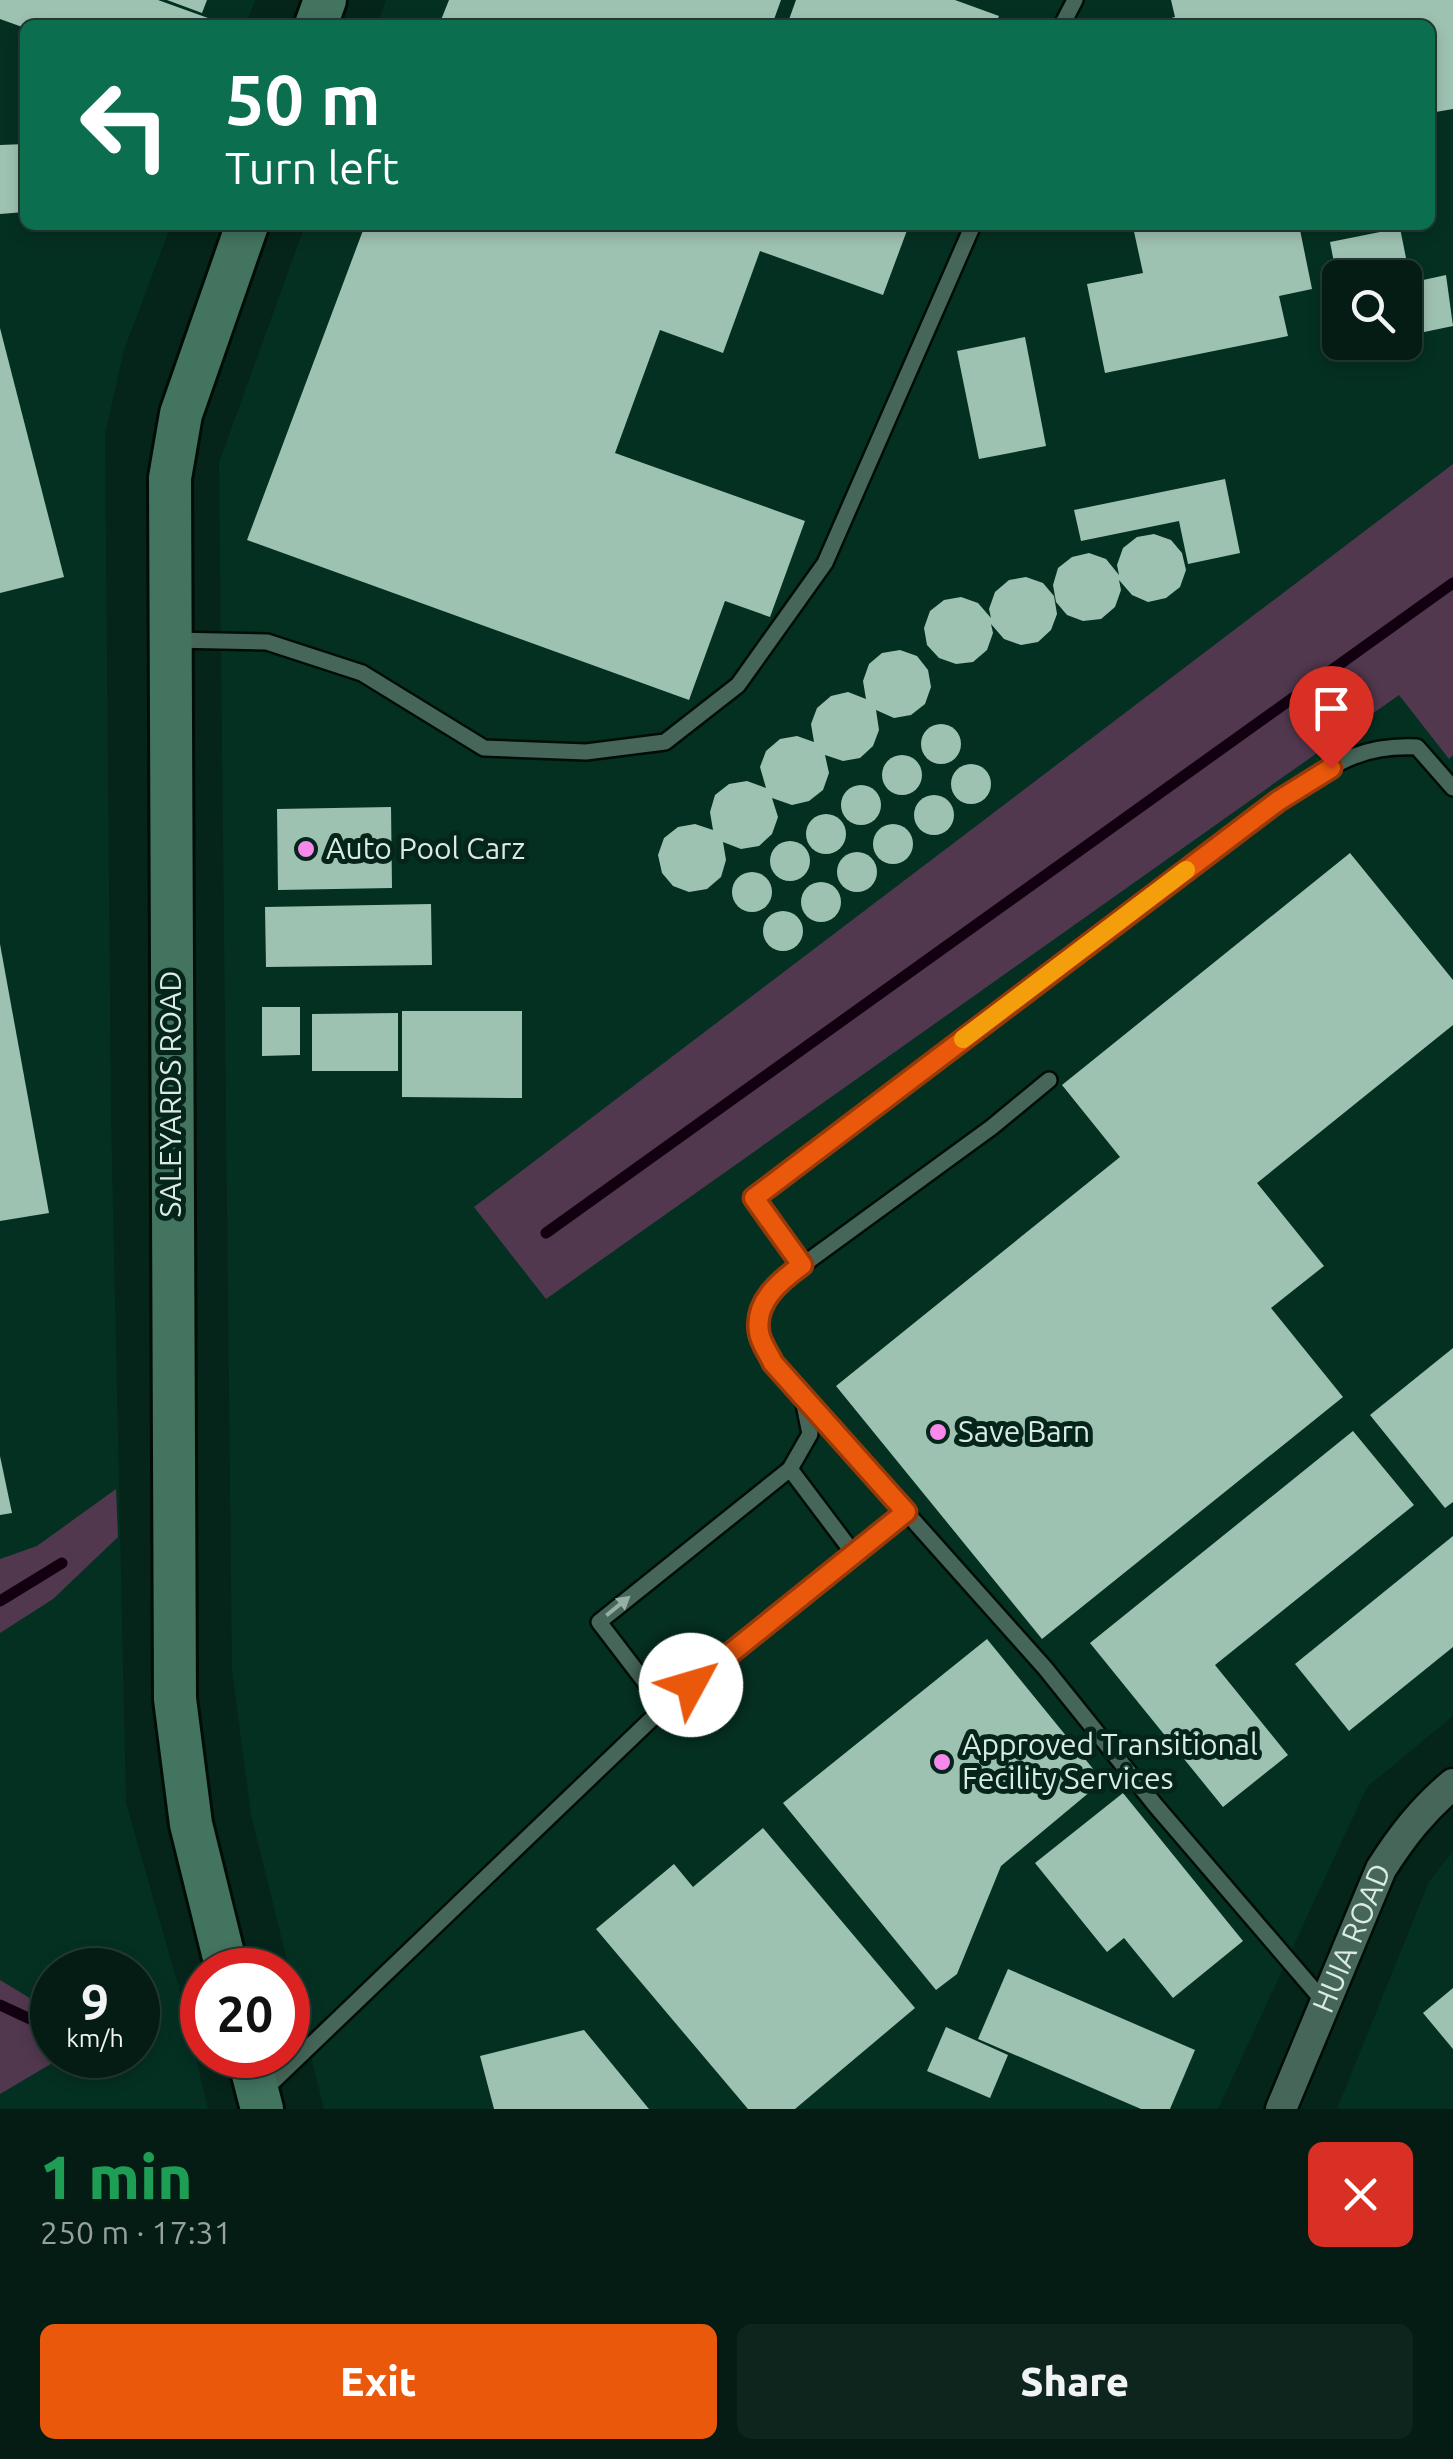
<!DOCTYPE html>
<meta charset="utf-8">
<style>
:root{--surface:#041c14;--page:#0d251d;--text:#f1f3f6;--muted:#97a1a0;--line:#253a34;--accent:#ea580c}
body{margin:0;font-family:Ubuntu,sans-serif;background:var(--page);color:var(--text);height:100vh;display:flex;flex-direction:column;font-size:38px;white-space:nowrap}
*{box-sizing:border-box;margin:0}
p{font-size:32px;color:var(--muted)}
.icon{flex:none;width:55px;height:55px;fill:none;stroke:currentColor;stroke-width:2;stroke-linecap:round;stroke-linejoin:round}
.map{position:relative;height:2109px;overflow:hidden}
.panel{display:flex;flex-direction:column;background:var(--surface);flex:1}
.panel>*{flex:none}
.top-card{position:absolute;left:20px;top:20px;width:1415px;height:210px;border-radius:15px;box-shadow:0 5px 15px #0003,0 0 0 2px var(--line);background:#0b6e4f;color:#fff;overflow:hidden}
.fabs{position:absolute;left:1322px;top:260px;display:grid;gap:20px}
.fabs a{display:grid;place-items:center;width:100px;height:100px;border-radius:15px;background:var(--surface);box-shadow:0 5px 15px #0003,0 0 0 2px var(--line);font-size:50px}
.speed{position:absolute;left:30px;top:1948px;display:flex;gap:20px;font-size:50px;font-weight:700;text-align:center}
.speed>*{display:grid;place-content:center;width:130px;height:130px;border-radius:50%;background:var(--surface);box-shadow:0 5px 15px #0003,0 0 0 2px var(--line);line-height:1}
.speed small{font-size:25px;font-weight:400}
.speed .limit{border:15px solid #d22;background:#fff;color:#111}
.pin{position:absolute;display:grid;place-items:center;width:85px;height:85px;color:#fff;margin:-102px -42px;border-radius:50% 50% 50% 0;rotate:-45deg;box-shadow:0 0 10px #0007}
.pin .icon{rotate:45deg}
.me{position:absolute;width:110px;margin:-55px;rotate:51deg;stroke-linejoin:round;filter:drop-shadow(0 0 8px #0008)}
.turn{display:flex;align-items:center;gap:35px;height:210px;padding:0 40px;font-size:45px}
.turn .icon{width:130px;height:130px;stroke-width:2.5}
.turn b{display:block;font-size:70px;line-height:85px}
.round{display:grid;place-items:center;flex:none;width:105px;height:105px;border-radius:15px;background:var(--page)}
.headline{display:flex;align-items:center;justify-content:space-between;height:170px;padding:0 40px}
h1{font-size:60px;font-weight:800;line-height:75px;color:#1e9e55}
.primary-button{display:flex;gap:20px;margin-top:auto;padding:20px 40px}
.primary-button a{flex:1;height:115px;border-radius:15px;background:var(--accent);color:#fff;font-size:40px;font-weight:800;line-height:115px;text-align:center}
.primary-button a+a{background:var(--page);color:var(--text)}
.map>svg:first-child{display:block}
</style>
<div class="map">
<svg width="1453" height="2109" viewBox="0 0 1453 2109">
<rect width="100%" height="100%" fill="#05251a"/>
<g fill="#043022" fill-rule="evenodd">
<path d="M0,0H255L246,25H25V225H171L124,350L105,434L111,1118L126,1803L180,1992L208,2109H0ZM52,1970H138V2055H52Z"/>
<path d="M386,0H1453V1716L1367,1787L1218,2109H324L251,1815L232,1670L219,463L305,225H1430V25H377ZM1340,278H1405V342H1340Z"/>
<polygon points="1453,1851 1453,2109 1337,2109 1429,1882"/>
</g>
<g fill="#51384e">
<polygon points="1453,464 1453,755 1449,759 1399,695 546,1299 474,1207"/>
<polygon points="116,1489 118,1537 53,1599 0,1633 0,1559 37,1546"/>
<polygon points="0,1980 28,1997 52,2022 52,2055 66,2055 0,2094"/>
</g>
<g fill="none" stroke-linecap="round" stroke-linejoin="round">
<g stroke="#120011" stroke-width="11">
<polyline points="546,1233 1453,583"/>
<polyline points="0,1601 62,1563"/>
<polyline points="0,2005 41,2024 52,2039"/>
</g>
</g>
<g fill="#9ec2b1">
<polygon points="0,0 158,0 208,18 205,25 25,25 25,28 0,19"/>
<polygon points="167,0 207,0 202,13"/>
<polygon points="449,0 781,0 772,25 439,25"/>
<polygon points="796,0 955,0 999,16 995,25 787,25"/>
<polygon points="1171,0 1453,0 1453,109 1430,113 1430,25 1146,25 1175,17"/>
<polygon points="25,144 25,212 0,214 0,145"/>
<polygon points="365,225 909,225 883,295 760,251 723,353 660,330 615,453 805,521 770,617 725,601 689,700 247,540"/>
<polygon points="1144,225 1299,225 1312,289 1279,296 1288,336 1105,373 1087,284 1143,273 1133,227"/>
<polygon points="1400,228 1408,268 1363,278 1337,278 1330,242"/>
<polygon points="1446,275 1453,326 1405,336 1405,284"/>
<polygon points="0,328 64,577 0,593"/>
<polygon points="1025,337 1046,446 979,459 957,351"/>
<polygon points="1225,479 1240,553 1188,564 1179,521 1081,541 1074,510"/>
<polygon points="1154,534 1171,540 1182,553 1186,570 1180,587 1166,598 1148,602 1132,595 1119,580 1121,590 1115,607 1101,619 1083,621 1067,615 1056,602 1053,585 1058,568 1072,557 1089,553 1106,559 1119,575 1117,565 1123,548 1137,537"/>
<polygon points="1026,577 1043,583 1054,596 1057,614 1051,630 1038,642 1021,645 1004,639 991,624 993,633 987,650 973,662 956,664 939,658 927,645 924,628 930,611 944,600 961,597 978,603 991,618 989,609 995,592 1009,580"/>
<polygon points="900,650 917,656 928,670 931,687 925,704 911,715 894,718 876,710 879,730 873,746 860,758 843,761 825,755 829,773 823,790 809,801 792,805 772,798 778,817 772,834 759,846 741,849 723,842 726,860 721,877 707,889 689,892 673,886 662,873 658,855 664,838 678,827 695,824 713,830 710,812 715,795 729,784 747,781 766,788 760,767 766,751 780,739 797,736 814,742 811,724 817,708 831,696 848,692 866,699 863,681 869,664 882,653"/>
<circle cx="941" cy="744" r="20"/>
<circle cx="902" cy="775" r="20"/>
<circle cx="971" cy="784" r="20"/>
<circle cx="861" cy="805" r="20"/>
<circle cx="934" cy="815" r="20"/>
<polygon points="391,807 392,888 278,890 277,809"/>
<circle cx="826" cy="834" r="20"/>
<circle cx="893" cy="844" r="20"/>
<circle cx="790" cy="861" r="20"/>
<circle cx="857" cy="872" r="20"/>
<polygon points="1350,853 1453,980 1453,1025 1257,1183 1324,1266 1271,1308 1343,1397 1042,1639 836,1386 1120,1157 1062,1085"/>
<circle cx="752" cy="892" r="20"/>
<circle cx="821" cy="902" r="20"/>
<polygon points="431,904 432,965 266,967 265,907"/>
<circle cx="783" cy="931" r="20"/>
<polygon points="0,944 49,1213 0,1221"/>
<polygon points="262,1007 300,1007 300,1055 262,1056"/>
<polygon points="402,1011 522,1011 522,1098 402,1097"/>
<polygon points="398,1013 398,1071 312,1071 312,1014"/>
<polygon points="1453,1348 1453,1502 1445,1508 1370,1415"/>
<polygon points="1353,1431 1414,1505 1215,1665 1288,1755 1223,1807 1090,1643"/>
<polygon points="0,1456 12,1513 0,1515"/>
<polygon points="1453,1536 1453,1647 1349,1731 1295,1664"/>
<polygon points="987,1639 1103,1781 1001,1866 957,1974 936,1990 783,1803"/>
<polygon points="1123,1793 1243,1941 1173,1998 1124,1938 1107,1952 1035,1863"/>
<polygon points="763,1828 915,2008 795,2109 748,2109 596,1929 674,1864 693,1887"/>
<polygon points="1008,1969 1195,2050 1170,2109 1141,2109 978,2039"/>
<polygon points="1453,1988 1453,2049 1423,2013"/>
<polygon points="946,2027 1008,2055 990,2098 927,2071"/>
<polygon points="584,2030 649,2109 494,2109 480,2056"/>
</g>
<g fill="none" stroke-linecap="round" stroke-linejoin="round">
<defs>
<g id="service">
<polyline points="1062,25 1075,0"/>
<polyline points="173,640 267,642 362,673 484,748 586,752 665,742 738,685 825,563 973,225"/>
<path d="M1049,1080L992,1127L785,1278C755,1311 754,1323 773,1363L1045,1668L1156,1806L1325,2003"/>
<path d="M802,1265L754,1198L1278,801C1329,769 1354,744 1417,747L1453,788"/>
<polyline points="790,1469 810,1434 803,1399"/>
<polyline points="664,1707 599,1622 790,1469 854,1554"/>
<polyline points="261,2093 664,1707 906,1512"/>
</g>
<g id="minor">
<path id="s1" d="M1281,2109L1381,1869C1402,1836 1423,1809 1453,1784"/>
</g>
<g id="secondary">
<polyline points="316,25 325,0"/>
<polyline points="227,1970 191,1824 175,1699 170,478 181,414 247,225"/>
<polyline points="248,2055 262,2109"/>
</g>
</defs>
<use href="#service" stroke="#000d06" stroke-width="20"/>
<use href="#minor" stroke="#000d06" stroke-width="35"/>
<use href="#secondary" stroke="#000d06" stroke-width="48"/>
<use href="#service" stroke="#456658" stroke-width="15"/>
<use href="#minor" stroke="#456658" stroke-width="30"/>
<use href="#secondary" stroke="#427460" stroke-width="42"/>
</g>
<defs><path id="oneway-solid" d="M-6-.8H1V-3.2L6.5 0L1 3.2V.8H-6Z" transform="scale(2.5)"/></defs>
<use fill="#96afa4" href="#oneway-solid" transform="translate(618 1606) rotate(-39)"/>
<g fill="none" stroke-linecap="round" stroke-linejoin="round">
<defs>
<path id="route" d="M691,1685L906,1512L773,1363C769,1354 760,1342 759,1332C754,1302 780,1281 802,1265L754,1198L1278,801L1331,768"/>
</defs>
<use href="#route" stroke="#983908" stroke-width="25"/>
<use href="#route" stroke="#ea580c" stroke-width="18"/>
<polyline stroke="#f59e0b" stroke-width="18" points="963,1039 1186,870"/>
</g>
<g fill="#f788ec" stroke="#05251a" stroke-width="4">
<circle cx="306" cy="849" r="10"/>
<circle cx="938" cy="1432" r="10"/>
<circle cx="942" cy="1762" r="10"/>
</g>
<g text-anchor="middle" stroke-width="10" stroke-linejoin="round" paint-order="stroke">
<g font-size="30" fill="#d9ebe2" stroke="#05251a" text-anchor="start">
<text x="326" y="859">Auto Pool Carz</text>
<text x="958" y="1442">Save Barn</text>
<text x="962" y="1755">Approved Transitional<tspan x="962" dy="34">Fecility Services</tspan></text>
</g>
<g font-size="30" fill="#d9ebe2" stroke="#05251a">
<text transform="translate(171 1094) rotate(-90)" y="10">SALEYARDS ROAD</text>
<text dy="10" stroke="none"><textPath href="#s1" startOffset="185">HUIA ROAD</textPath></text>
</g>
</g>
</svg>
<div class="fabs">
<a><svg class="icon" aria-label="search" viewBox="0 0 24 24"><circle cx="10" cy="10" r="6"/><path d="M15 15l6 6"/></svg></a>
</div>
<div class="speed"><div>9<small>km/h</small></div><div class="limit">20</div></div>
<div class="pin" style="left:1331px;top:768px;background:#d93025"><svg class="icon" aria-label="arrive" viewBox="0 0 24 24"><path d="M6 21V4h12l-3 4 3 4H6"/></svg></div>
<svg class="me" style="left:691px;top:1685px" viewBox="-20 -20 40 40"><circle r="19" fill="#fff"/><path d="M0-13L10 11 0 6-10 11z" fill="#ea580c"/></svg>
<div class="top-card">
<div class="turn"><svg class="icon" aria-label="left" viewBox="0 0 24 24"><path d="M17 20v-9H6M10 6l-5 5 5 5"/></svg><div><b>50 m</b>Turn left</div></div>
</div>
</div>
<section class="panel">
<div class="headline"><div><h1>1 min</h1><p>250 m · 17:31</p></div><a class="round" style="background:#d93025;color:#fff"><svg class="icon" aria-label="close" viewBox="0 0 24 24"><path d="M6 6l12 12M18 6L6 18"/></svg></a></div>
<div class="primary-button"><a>Exit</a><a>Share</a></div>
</section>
